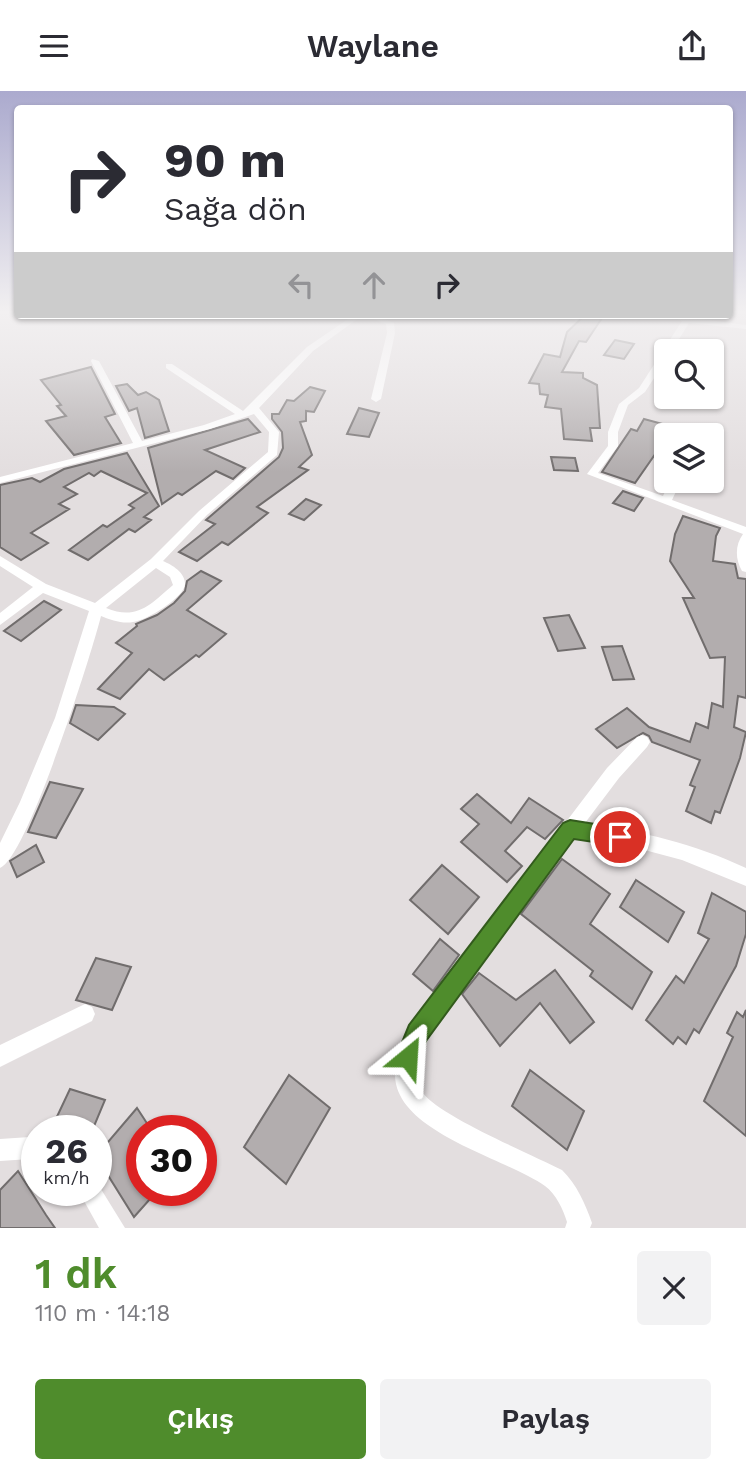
<!DOCTYPE html>
<html lang="tr">
<meta charset="utf-8">
<style>
:root{--surface:#fff;--page:#f2f2f3;--text:#2b2b33;--muted:#7c7c81;--accent:#4f8c2c}
body{margin:0;font-family:"Work Sans",sans-serif;background:var(--page);color:var(--text);height:100vh;display:flex;flex-direction:column;font-size:26px;white-space:nowrap}
*{box-sizing:border-box;margin:0}
p{font-size:23px;color:var(--muted)}
.icon{flex:none;width:38px;height:38px;fill:none;stroke:currentColor;stroke-width:2;stroke-linecap:round;stroke-linejoin:round}
.map{position:relative;height:1137px;overflow:hidden}
.sheet{display:flex;flex-direction:column;background:var(--surface);flex:1}
.sheet>*{flex:none}
.top-card{position:absolute;left:14px;top:14px;width:719px;height:214px;border-radius:7px;box-shadow:0 2px 5px #0004;background:#fff;color:var(--text);overflow:hidden}
.fabs{position:absolute;left:654px;top:248px;display:grid;gap:14px}
.fabs a{display:grid;place-items:center;width:70px;height:70px;border-radius:7px;background:var(--surface);box-shadow:0 2px 5px #0004;font-size:35px}
.speed{position:absolute;left:21px;top:1024px;display:flex;gap:14px;font-size:35px;font-weight:700;text-align:center}
.speed>*{display:grid;place-content:center;width:91px;height:91px;border-radius:50%;background:var(--surface);box-shadow:0 2px 5px #0004;line-height:1}
.speed small{font-size:18px;font-weight:400}
.speed .limit{border:10px solid #d22;background:#fff;color:#111}
.pin{position:absolute;display:grid;place-items:center;width:60px;height:60px;color:#fff;margin:-30px;border:4px solid #fff;border-radius:50%;box-shadow:0 2px 7px #0007}
.me{position:absolute;width:77px;margin:-38px;rotate:27deg;stroke-linejoin:round;filter:drop-shadow(0 0 5px #0008)}
.turn{display:flex;align-items:center;gap:24px;height:147px;padding:0 35px;font-size:32px}
.turn .icon{width:91px;height:91px;stroke-width:2.5}
.turn b{display:block;font-size:49px;line-height:60px}
.lanes{display:flex;align-items:center;height:66px;padding:0 35px;background:#0003;justify-content:center;gap:35px;direction:ltr}
.lanes .off{opacity:.35}
.round{display:grid;place-items:center;flex:none;width:74px;height:74px;border-radius:7px;background:var(--page)}
.head{display:flex;align-items:center;justify-content:space-between;height:119px;padding:0 35px}
h1{font-size:42px;font-weight:600;line-height:52px;color:var(--accent)}
.cta{display:flex;gap:14px;margin-top:auto;padding:14px 35px}
.cta a{flex:1;height:80px;border-radius:7px;background:var(--accent);color:#fff;font-size:28px;font-weight:600;line-height:80px;text-align:center}
.cta a+a{background:var(--page);color:var(--text)}
header{display:flex;justify-content:space-between;align-items:center;height:91px;padding:0 35px;background:var(--surface);font-size:32px;font-weight:600}
.map>svg:first-child{display:block}
</style>
<header><svg class="icon" aria-label="menu" viewBox="0 0 24 24"><path d="M4 6h16M4 12h16M4 18h16"/></svg>Waylane<svg class="icon" aria-label="share" viewBox="0 0 24 24"><path d="M12 15V3M7 8l5-5 5 5M5 13v7h14v-7"/></svg></header>
<div class="map">
<svg width="746" height="1137" viewBox="0 0 746 1137">
<rect width="100%" height="100%" fill="#e3dedf"/>
<g fill="#b2adae" stroke="#716d6d" stroke-width="2">
<polygon points="585,224 604,224 586,251 579,250 562,281 583,282 583,287 597,294 600,337 590,337 592,350 564,348 561,318 545,316 548,304 540,303 539,293 529,292 544,263 560,266 567,241"/>
<polygon points="615,249 634,253 624,268 604,264"/>
<polygon points="91,276 115,323 105,326 121,352 74,364 46,330 66,325 57,315 61,314 41,289"/>
<polygon points="127,293 138,304 146,301 159,309 169,340 145,347 137,317 129,320 116,295"/>
<polygon points="310,296 325,300 314,321 306,320 306,330 300,331 312,364 299,376 308,379 257,416 268,422 228,454 222,451 197,470 179,461 215,433 206,429 279,366 283,357 282,341 272,328 272,323 279,323 287,309 294,310"/>
<polygon points="359,317 379,322 369,346 347,343"/>
<polygon points="248,328 260,341 205,359 245,377 233,388 216,380 182,404 178,402 162,413 148,357"/>
<polygon points="644,328 674,336 635,392 602,381 631,338 637,340"/>
<polygon points="127,362 159,415 144,426 151,429 135,441 129,438 88,469 69,459 103,434 107,436 134,417 129,414 147,402 101,380 94,385 89,382 64,396 77,403 59,413 69,418 31,442 48,452 21,469 0,456 0,394 32,387 40,391 64,378"/>
<polygon points="551,366 575,367 578,380 554,379"/>
<polygon points="623,400 643,407 634,420 613,412"/>
<polygon points="306,408 321,414 304,429 289,423"/>
<polygon points="683,425 720,437 716,445 713,470 735,473 738,487 746,488 746,607 738,605 734,636 746,641 740,667 720,722 715,720 711,732 686,720 695,696 690,694 700,669 652,651 649,645 643,642 617,657 596,638 627,617 649,636 690,651 696,632 708,637 712,612 723,616 725,566 710,567 683,507 694,507 670,470 675,443"/>
<polygon points="201,480 221,490 187,519 226,543 199,566 196,564 164,589 149,578 120,608 98,598 132,562 116,552 137,535 136,533 157,524 174,512 185,500 187,490"/>
<polygon points="44,510 61,519 21,550 4,540"/>
<polygon points="569,524 585,557 558,560 544,527"/>
<polygon points="622,555 634,588 613,589 602,556"/>
<polygon points="76,614 114,616 125,623 98,649 70,632"/>
<polygon points="50,691 83,698 56,747 28,741"/>
<polygon points="477,703 511,732 529,707 563,729 545,748 527,736 505,760 522,775 507,791 461,751 479,733 461,718"/>
<polygon points="36,754 44,771 17,786 10,770"/>
<polygon points="562,768 610,803 590,833 652,881 632,918 590,885 593,880 521,823"/>
<polygon points="442,774 479,806 448,843 410,809"/>
<polygon points="636,789 684,821 668,851 620,816"/>
<polygon points="712,802 746,821 746,843 736,875 699,942 694,938 686,953 678,946 673,953 646,929 676,885 684,892 709,848 698,842"/>
<polygon points="440,848 459,864 433,900 413,883"/>
<polygon points="96,867 131,876 112,919 76,909"/>
<polygon points="555,879 594,931 570,952 540,912 500,955 462,903 479,882 516,909"/>
<polygon points="746,919 746,1045 704,1010 733,946 727,942 737,921 743,926"/>
<polygon points="530,979 584,1020 567,1059 512,1015"/>
<polygon points="289,984 330,1017 286,1093 244,1056"/>
<polygon points="70,998 105,1009 92,1040 77,1040 54,1032"/>
<polygon points="137,1017 152,1040 142,1040 142,1099 158,1099 134,1126 96,1065"/>
<polygon points="18,1080 46,1124 55,1137 0,1137 0,1099"/>
</g>
<g fill="none" stroke-linecap="round" stroke-linejoin="round">
<g fill="#fff" fill-rule="evenodd">
<path d="M354,224H363L313,260L259,317L279,341L277,364L207,424L163,470C172,474 185,481 185,493C185,506 146,530 133,531C122,533 111,529 101,525C92,562 27,767 0,777V752L20,711L55,627L89,520L43,502L0,534V522L33,496L0,475V465L46,493L95,512L151,468L199,420L268,361L269,341L254,323L210,338L0,392V386L133,352L91,270L92,268L99,270L142,350L204,334L235,323L166,277V273H172L243,320L307,256ZM156,477L170,486L173,494C151,513 137,530 106,517Z"/>
<polygon points="364,224 375,224 394,232 395,242 381,308 376,311 371,308 387,242 386,233"/>
<polygon points="574,224 582,224 576,230 572,228"/>
<path d="M668,224L746,234V238L689,232L671,261H667V267L645,301L628,314L618,341V355L598,382L663,405L670,390H681L672,409L746,436V481L742,480C735,468 735,454 743,443L587,383L608,355V341L619,313L639,297L682,230Z"/>
<path d="M642,644L647,646L650,651L647,656L619,687L585,732C640,740 695,753 746,777V795L682,769L637,757L574,747L425,949C419,965 411,986 423,1002C441,1026 531,1063 562,1079C577,1094 585,1112 592,1132L590,1137H565L567,1131C563,1118 556,1103 545,1095C506,1067 397,1042 395,985C395,967 404,951 411,935L607,677L637,646Z"/>
<polygon points="85,913 92,916 95,923 92,930 0,976 0,954"/>
<polygon points="30,1046 37,1048 37,1071 30,1068 0,1070 0,1048"/>
<polygon points="96,1090 125,1137 99,1137 78,1099 96,1099"/>
</g>
</g>
<linearGradient id="sky" x2="0" y2="1"><stop stop-color="#abaace"/><stop offset="0.58" stop-color="#f2f0f1"/><stop offset="1" stop-color="#f2f0f1" stop-opacity="0"/></linearGradient>
<rect width="746" height="381" fill="url(#sky)"/>
<polygon fill="#4f8c2c" stroke="#335b1d" stroke-width="2" points="570,729 620,737 627,740 630,746 627,753 620,755 574,748 426,950 416,974 408,978 399,974 396,966 409,934 563,732"/>
</svg>
<div class="fabs">
<a><svg class="icon" aria-label="search" viewBox="0 0 24 24"><circle cx="10" cy="10" r="6"/><path d="M15 15l6 6"/></svg></a>
<a><svg class="icon" aria-label="layers" viewBox="0 0 24 24"><path d="M12 4l9 5-9 5-9-5zM3 14l9 5 9-5"/></svg></a>
</div>
<div class="speed"><div>26<small>km/h</small></div><div class="limit">30</div></div>
<div class="pin" style="left:620px;top:746px;background:#d93025"><svg class="icon" aria-label="arrive" viewBox="0 0 24 24"><path d="M6 21V4h12l-3 4 3 4H6"/></svg></div>
<svg class="me" style="left:408px;top:966px" viewBox="-20 -20 40 40"><path d="M0-17L14 15 0 8-14 15z" fill="#4f8c2c" stroke="#fff" stroke-width="4"/></svg>
<div class="top-card">
<div class="turn"><svg class="icon" aria-label="right" viewBox="0 0 24 24"><path d="M7 20v-9h11M14 6l5 5-5 5"/></svg><div><b>90 m</b>Sağa dön</div></div>
<div class="lanes"><svg class="icon off" aria-label="left" viewBox="0 0 24 24"><path d="M17 20v-9H6M10 6l-5 5 5 5"/></svg><svg class="icon off" aria-label="ahead" viewBox="0 0 24 24"><path d="M12 20V5M6 11l6-6 6 6"/></svg><svg class="icon" aria-label="right" viewBox="0 0 24 24"><path d="M7 20v-9h11M14 6l5 5-5 5"/></svg></div>
</div>
</div>
<section class="sheet">
<div class="head"><div><h1>1 dk</h1><p>110 m · 14:18</p></div><a class="round"><svg class="icon" aria-label="close" viewBox="0 0 24 24"><path d="M6 6l12 12M18 6L6 18"/></svg></a></div>
<div class="cta"><a>Çıkış</a><a>Paylaş</a></div>
</section>
